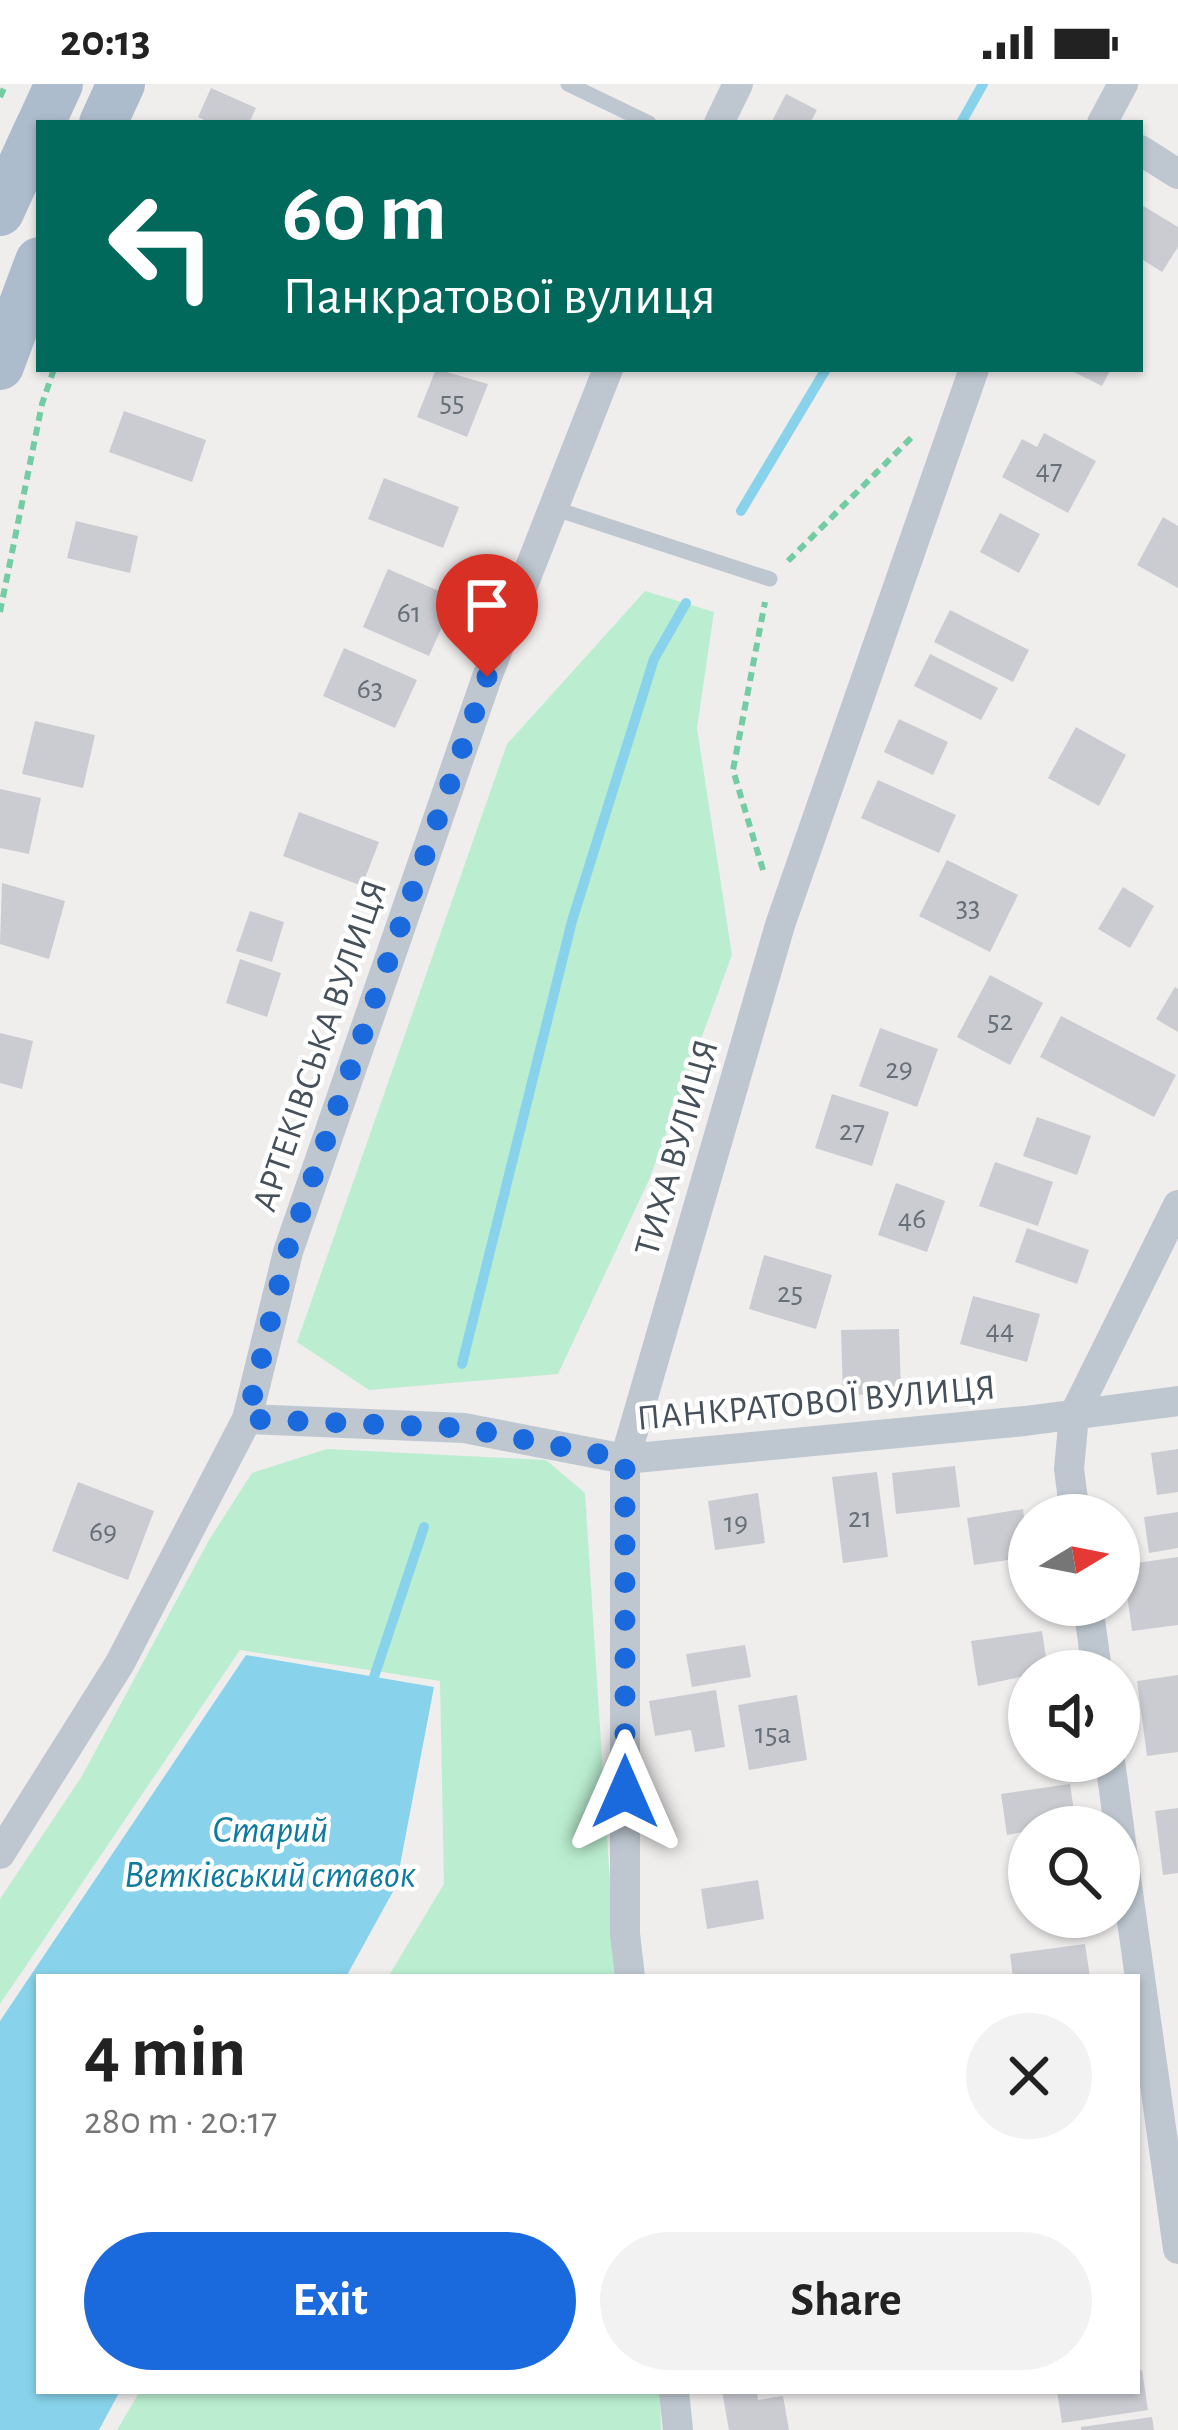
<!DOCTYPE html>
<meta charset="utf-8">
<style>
:root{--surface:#fff;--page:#f2f2f2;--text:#222;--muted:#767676;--accent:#1a69dd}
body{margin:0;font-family:"Alegreya Sans",sans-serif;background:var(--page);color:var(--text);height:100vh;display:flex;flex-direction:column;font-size:45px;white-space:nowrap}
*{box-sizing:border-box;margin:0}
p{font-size:39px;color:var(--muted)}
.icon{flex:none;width:66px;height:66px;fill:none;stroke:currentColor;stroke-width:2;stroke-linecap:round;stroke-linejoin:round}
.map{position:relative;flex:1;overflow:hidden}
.sheet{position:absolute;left:36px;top:1890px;width:1104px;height:420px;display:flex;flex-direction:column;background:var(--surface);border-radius:0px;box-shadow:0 3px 9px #0004}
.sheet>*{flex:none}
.guide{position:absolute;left:36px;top:36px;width:1107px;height:252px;border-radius:0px;box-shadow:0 3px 9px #0004;background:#00695c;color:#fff;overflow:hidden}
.needle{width:78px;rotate:80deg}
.controls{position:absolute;left:1008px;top:1410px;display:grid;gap:24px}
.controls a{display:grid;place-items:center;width:132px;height:132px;border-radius:50%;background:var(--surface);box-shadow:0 3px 9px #0004;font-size:60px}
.pin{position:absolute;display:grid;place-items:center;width:102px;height:102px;color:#fff;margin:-123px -51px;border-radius:50% 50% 50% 0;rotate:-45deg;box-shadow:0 0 12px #0007}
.pin .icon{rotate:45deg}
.me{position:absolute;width:132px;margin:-66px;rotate:0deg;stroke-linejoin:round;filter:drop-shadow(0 0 9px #0008)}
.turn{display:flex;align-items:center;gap:42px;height:252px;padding:0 48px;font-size:54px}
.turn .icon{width:156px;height:156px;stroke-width:2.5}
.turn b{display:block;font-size:84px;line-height:102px}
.round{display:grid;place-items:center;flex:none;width:126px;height:126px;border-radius:63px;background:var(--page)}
.headline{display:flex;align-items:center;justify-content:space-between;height:204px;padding:0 48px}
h1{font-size:72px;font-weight:600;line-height:90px}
.button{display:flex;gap:24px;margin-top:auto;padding:24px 48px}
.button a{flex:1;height:138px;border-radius:72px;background:var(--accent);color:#fff;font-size:48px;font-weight:600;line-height:138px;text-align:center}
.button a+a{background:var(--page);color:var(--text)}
.status{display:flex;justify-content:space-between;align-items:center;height:84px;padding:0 60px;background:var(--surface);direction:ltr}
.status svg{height:33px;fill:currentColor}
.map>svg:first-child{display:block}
</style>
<div class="status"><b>20:13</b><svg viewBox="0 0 49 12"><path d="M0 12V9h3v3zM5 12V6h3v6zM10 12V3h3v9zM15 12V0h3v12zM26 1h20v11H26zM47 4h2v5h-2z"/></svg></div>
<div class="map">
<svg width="1178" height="2346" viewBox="0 0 1178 2346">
<rect width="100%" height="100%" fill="#f0eded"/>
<g fill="#bbeed0">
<polygon points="645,507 714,528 697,644 732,871 649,1096 558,1290 369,1306 297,1258 507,660"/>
<polygon points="327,1365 546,1376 585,1409 616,1893 388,1893 444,1800 440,1597 240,1566 0,1920 0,1815 82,1692 209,1456 252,1389"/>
<polygon points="140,2307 660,2307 661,2346 117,2346"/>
</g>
<polygon fill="#88d3eb" points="246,1571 434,1603 396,1802 346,1893 39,1893 39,2307 120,2307 99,2346 0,2346 0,1937"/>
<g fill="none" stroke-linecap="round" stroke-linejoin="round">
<g stroke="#88d3eb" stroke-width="10">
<polyline points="961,39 983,0"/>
<polyline points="741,427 826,285"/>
<polyline points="462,1280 572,837 654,575 686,519"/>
<polyline points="374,1593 424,1443"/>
</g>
</g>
<g fill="#caccd2">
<polygon points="211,4 256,24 249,39 211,39 198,33"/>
<polygon points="786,10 817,26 810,39 771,39"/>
<polygon points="1140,120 1178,143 1178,163 1162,188 1140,174"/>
<polygon points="436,285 488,300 467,353 417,333"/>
<polygon points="1068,285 1111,285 1102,302"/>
<polygon points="124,327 206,356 192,398 109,368"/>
<polygon points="1044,349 1096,377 1068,429 1002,393 1022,355 1037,363"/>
<polygon points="384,394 459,423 443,464 368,435"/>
<polygon points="1000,429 1040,450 1019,489 980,468"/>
<polygon points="1163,433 1178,442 1178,504 1137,481"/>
<polygon points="76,437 138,452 130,489 67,474"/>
<polygon points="388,485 455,514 429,572 363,543"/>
<polygon points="950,526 1029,566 1013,598 934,558"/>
<polygon points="344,564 417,596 395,644 323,612"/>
<polygon points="930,570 998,604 981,636 914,602"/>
<polygon points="899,635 948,658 933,691 884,668"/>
<polygon points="35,637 95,651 83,704 22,690"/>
<polygon points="1076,643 1126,671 1099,722 1048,694"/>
<polygon points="878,696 956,731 939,769 861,734"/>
<polygon points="0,705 41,714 29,770 0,764"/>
<polygon points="299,728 379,758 362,802 283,772"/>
<polygon points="947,776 1018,811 990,868 919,832"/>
<polygon points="2,799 65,817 49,875 0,860"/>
<polygon points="1123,803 1154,822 1130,864 1098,845"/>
<polygon points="250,827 284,838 272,878 236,867"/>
<polygon points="240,875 281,889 267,933 226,919"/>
<polygon points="990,891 1043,919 1010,981 957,953"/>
<polygon points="1175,903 1178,905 1178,948 1156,935"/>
<polygon points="1061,932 1176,991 1154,1033 1040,973"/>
<polygon points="880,944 938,965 917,1023 859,1002"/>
<polygon points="0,949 33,957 22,1005 0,999"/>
<polygon points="832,1010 889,1028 872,1082 815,1064"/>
<polygon points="1037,1033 1091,1052 1077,1091 1023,1072"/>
<polygon points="995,1078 1053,1098 1038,1142 979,1122"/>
<polygon points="896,1099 945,1117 927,1168 878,1151"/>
<polygon points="1027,1144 1089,1166 1077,1200 1015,1178"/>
<polygon points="764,1171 832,1191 816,1245 749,1225"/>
<polygon points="973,1212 1040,1230 1027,1278 960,1260"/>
<polygon points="899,1245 901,1310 843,1311 841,1246"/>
<polygon points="1178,1365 1178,1408 1157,1411 1151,1369"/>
<polygon points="955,1382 960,1423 896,1430 892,1389"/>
<polygon points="877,1388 888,1473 843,1479 832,1393"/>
<polygon points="78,1398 154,1427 128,1496 52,1467"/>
<polygon points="758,1409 765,1459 715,1466 708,1417"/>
<polygon points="1023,1425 1029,1473 974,1481 967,1434"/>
<polygon points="1178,1428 1178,1464 1149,1469 1144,1433"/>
<polygon points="1178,1473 1178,1541 1132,1547 1123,1481"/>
<polygon points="1042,1547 1048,1587 978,1602 971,1557"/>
<polygon points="745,1561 751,1593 692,1603 686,1570"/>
<polygon points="1178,1591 1178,1668 1147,1672 1137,1597"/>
<polygon points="716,1606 725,1663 695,1668 691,1646 655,1652 649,1617"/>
<polygon points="797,1611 807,1676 749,1686 738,1621"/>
<polygon points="1070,1700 1076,1741 1029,1743 1029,1747 1007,1751 1001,1710"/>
<polygon points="1178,1724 1178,1789 1163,1791 1155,1727"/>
<polygon points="1029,1766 1029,1803 1022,1804 1016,1768"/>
<polygon points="758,1796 764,1835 707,1845 701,1805"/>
<polygon points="1053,1833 1092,1833 1094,1846 1055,1851"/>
<polygon points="1085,1860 1090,1893 1013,1893 1010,1870"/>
<polygon points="1142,2286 1148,2326 1062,2339 1057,2307 1137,2307 1137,2287"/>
<polygon points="722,2307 757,2307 758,2316 783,2312 789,2346 729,2346"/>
<polygon points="1152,2333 1154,2346 1081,2346 1081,2343"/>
</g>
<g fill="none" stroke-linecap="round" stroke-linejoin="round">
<g stroke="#73cca3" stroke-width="6" stroke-dasharray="9 6" stroke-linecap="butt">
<polyline points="0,13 6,0"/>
<polyline points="788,477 914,351"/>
<polyline points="0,528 42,320 54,285"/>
<polyline points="763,786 733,686 765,518"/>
</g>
<g stroke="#bec7d0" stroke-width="15">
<polyline points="568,0 649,39"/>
<polyline points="553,424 770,495"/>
</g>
<g stroke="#bec7d0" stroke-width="30">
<polyline points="719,39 738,0"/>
<polyline points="1102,39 1123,0"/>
<polyline points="1140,66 1178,90"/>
<polyline points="247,1335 464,1344 625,1375 1025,1337 1178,1317"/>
<polyline points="1075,1431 1069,1385 1074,1331 1178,1121"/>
<polyline points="1088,1521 1097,1587"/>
<polyline points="1110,1677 1119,1743"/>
<polyline points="1119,1744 1178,2165"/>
<polyline points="0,1770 120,1579 247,1335 288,1168 487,593 608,285"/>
<polyline points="630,1893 625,1850 625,1375 780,841 974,285"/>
<polyline points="674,2307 678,2346"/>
</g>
<g stroke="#adbccc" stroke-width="48">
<polyline points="41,39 59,0"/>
<polyline points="103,39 121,0"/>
<polyline points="0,128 39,43"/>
<polyline points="0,282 39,177"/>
</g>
</g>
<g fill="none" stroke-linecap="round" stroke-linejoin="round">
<polyline stroke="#1a69dd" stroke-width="21" stroke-dasharray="0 37.8" points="487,593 287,1168 247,1335 464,1344 625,1375 625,1708"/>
</g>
<g text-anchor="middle" stroke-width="9" stroke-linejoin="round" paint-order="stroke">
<g font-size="30" fill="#676f78">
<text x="452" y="327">55</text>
<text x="1049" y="395">47</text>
<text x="409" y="538">61</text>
<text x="370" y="614">63</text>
<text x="968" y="832">33</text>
<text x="1000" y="946">52</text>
<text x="899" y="994">29</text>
<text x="852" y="1056">27</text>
<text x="912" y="1144">46</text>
<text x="790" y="1218">25</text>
<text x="1000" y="1255">44</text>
<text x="860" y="1443">21</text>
<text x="736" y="1448">19</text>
<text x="103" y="1457">69</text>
<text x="773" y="1659">15а</text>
</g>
<g font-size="36" fill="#46505a" stroke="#fff">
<text transform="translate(318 961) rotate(-71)" y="13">АРТЕКІВСЬКА ВУЛИЦЯ</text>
<text transform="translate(675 1063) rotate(-74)" y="13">ТИХА ВУЛИЦЯ</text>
<text transform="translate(816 1317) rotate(-5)" y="13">ПАНКРАТОВОЇ ВУЛИЦЯ</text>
</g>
<g font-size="39" font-style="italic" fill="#0d7b9f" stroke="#fff">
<text x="270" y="1758">Старий<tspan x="270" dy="45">Ветківський ставок</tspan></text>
</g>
</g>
</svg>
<div class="controls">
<a><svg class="needle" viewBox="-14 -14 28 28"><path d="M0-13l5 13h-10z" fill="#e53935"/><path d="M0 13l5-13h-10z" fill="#767676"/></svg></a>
<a><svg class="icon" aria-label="sound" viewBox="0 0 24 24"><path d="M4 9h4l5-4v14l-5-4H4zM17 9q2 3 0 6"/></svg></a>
<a><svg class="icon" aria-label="search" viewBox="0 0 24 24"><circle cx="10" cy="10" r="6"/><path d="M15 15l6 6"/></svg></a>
</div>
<div class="pin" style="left:487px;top:593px;background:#d93025"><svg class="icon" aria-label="arrive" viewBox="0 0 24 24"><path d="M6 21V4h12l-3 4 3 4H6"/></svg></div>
<svg class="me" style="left:625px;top:1708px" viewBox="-20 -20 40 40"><path d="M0-17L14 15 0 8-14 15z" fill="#1a69dd" stroke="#fff" stroke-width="4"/></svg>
<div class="guide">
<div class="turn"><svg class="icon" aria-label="left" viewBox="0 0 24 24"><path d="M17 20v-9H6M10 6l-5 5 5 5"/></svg><div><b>60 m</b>Панкратової вулиця</div></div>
</div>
<section class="sheet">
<div class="headline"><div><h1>4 min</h1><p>280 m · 20:17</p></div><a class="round"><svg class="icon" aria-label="close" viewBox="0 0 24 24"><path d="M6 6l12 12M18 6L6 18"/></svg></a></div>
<div class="button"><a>Exit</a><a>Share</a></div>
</section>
</div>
